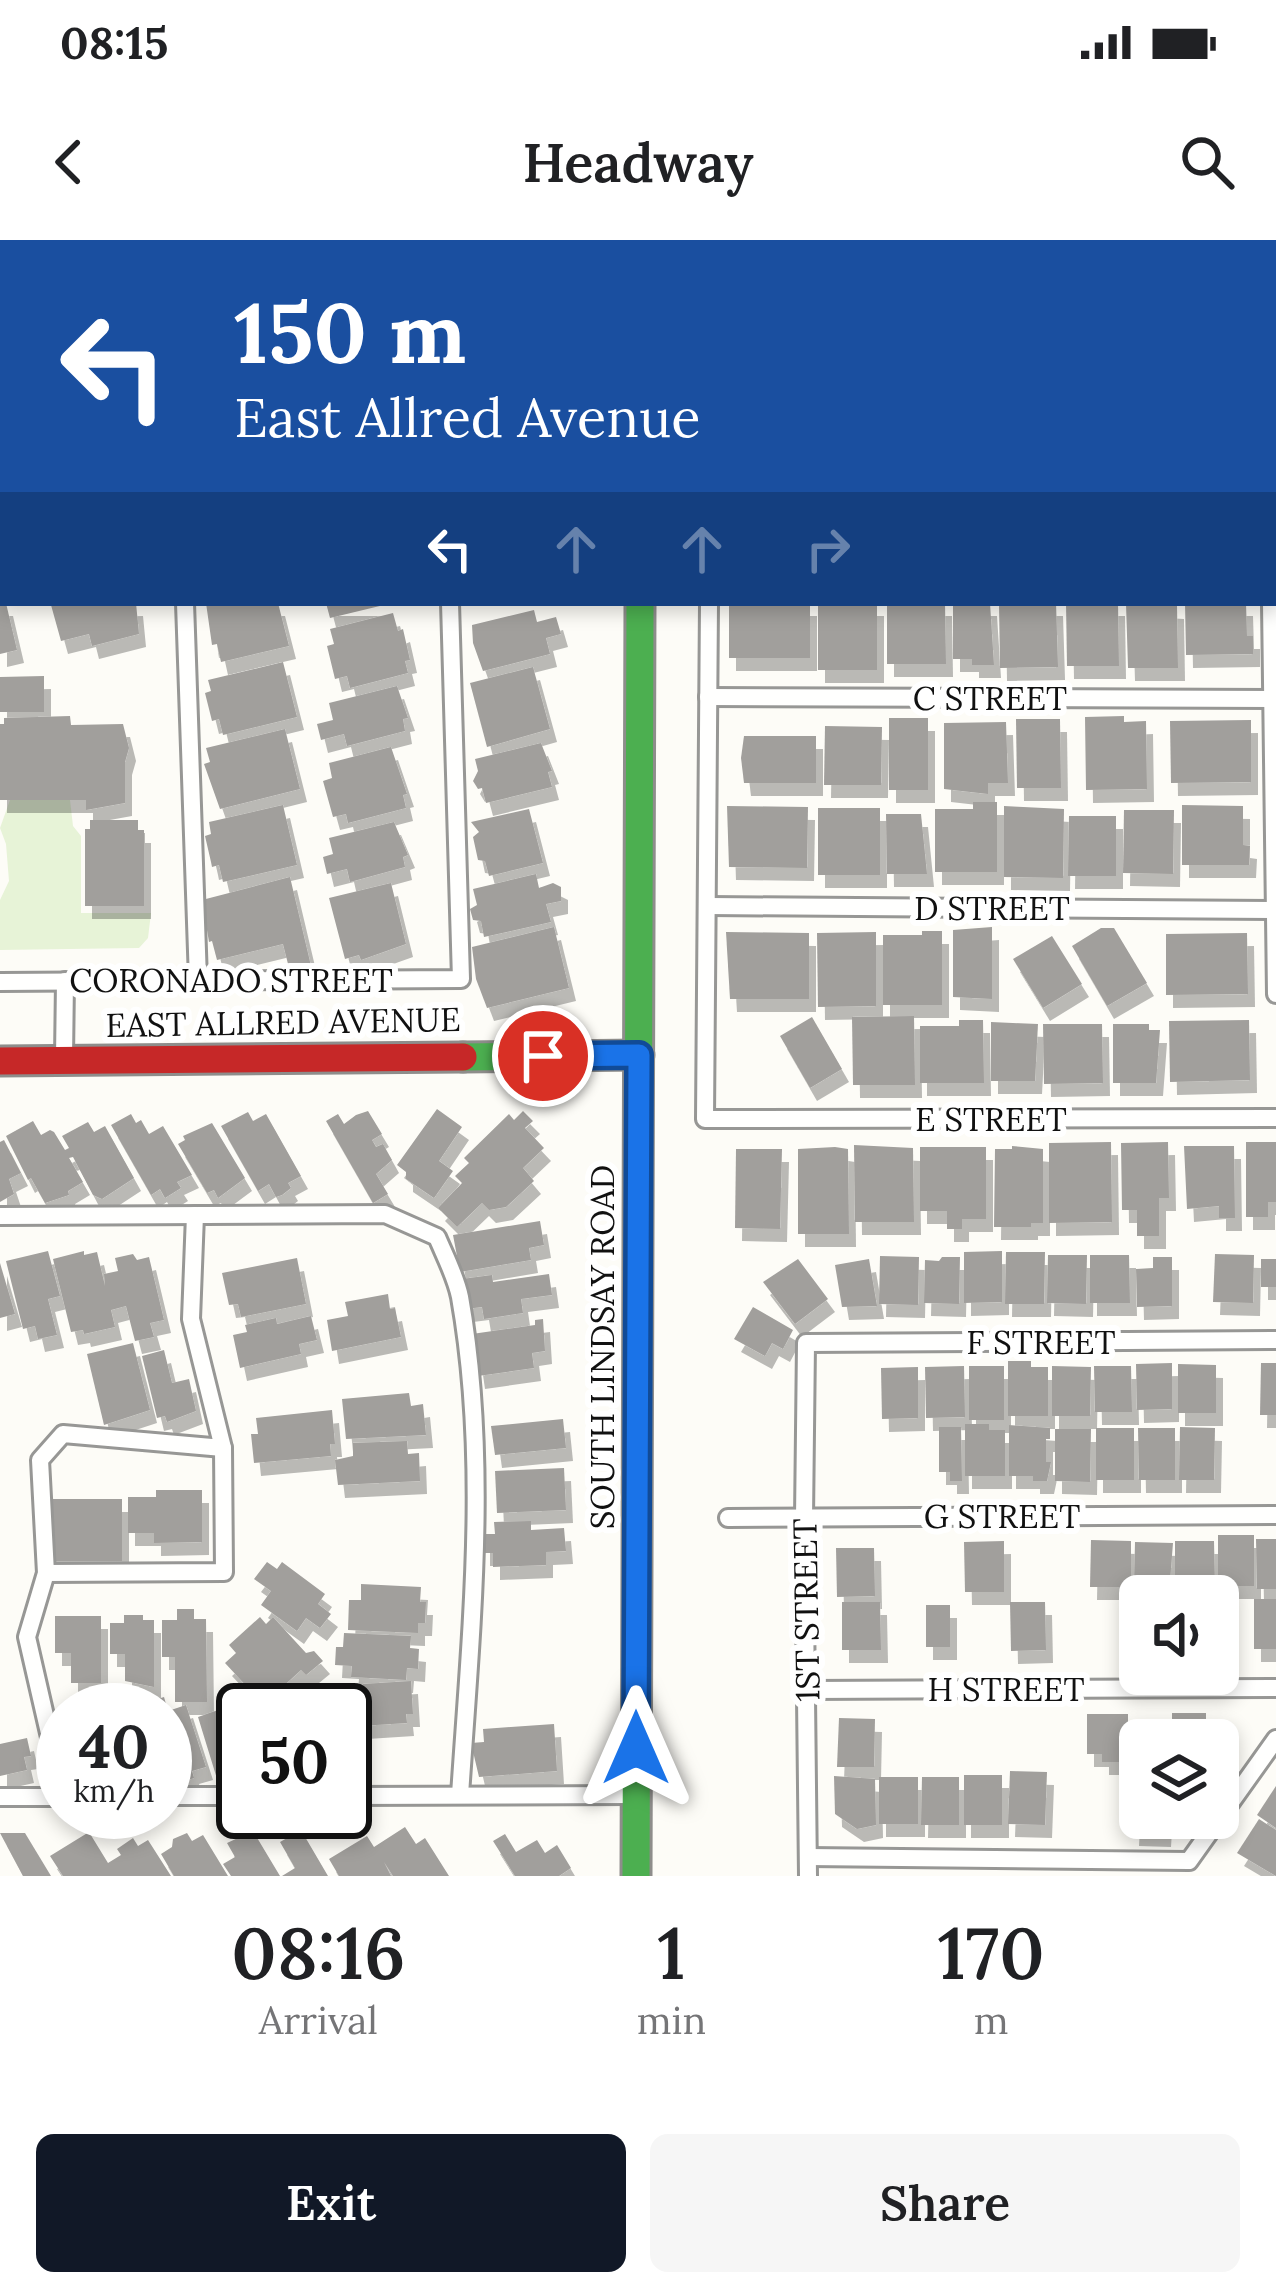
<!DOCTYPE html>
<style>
:root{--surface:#fff;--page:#f6f6f6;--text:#202124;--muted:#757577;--accent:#111827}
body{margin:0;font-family:Lora,serif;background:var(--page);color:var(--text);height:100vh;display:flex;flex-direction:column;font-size:45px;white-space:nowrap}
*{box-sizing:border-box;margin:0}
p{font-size:39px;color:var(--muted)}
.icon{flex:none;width:66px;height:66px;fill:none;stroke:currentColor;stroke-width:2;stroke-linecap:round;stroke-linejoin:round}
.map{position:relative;height:1636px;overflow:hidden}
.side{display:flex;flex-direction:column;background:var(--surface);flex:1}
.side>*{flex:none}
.banner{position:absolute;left:0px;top:0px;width:1278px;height:366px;box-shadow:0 6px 18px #0003;background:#1a4fa0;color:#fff;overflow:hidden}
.tools{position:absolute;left:1119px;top:1335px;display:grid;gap:24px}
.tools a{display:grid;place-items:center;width:120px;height:120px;border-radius:18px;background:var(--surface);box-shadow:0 6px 18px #0003;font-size:60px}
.speed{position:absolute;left:36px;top:1443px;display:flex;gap:24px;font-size:60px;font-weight:700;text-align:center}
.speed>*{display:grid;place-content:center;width:156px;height:156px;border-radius:50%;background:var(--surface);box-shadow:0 6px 18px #0003;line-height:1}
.speed small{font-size:30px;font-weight:400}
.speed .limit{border:6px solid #111;border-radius:18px;background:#fff;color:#111}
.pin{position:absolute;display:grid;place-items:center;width:102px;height:102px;color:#fff;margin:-51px;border:6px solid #fff;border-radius:50%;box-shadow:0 3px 12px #0007}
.me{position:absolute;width:132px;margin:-66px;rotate:0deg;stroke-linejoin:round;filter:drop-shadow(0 0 9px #0008)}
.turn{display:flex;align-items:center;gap:42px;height:252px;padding:0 36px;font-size:54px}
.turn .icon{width:156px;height:156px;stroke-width:2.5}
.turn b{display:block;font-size:84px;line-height:102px}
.lanes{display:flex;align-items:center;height:114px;padding:0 36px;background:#0003;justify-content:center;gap:60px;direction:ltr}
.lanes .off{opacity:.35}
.eta{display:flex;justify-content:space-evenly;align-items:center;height:204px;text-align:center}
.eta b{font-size:72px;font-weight:600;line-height:84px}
.action{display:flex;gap:24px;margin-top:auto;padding:24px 36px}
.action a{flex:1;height:138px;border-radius:18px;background:var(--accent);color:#fff;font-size:48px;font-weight:600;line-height:138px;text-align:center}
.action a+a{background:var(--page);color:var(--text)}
.status{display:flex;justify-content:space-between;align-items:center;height:84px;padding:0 60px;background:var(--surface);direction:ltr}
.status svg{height:33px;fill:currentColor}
header{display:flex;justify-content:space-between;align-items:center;height:156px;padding:0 36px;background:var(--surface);font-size:54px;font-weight:600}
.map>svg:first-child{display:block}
</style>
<div class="status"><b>08:15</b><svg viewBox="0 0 49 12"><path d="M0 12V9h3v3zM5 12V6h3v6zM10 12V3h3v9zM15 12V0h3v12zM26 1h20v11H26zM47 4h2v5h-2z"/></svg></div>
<header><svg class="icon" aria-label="back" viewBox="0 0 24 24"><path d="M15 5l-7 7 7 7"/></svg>Headway<svg class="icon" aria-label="search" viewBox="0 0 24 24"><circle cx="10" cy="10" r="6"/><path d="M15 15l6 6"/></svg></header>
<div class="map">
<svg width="1276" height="1636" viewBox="0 0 1276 1636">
<defs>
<filter id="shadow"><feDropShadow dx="7" dy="13" stdDeviation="0" flood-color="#0004"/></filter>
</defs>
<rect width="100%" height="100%" fill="#fdfcf7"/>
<polygon fill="#e7f3d7" points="10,560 70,560 73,586 81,596 81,673 151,673 148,698 139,708 0,710 0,660 9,641 6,604 0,588"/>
<g fill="#a19f9c" filter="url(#shadow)">
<polygon points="0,363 6,363 17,410 0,414"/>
<polygon points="136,363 139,394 92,406 89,394 61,401 51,365"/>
<polygon points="206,363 278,363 289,406 221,422 217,404 212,405"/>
<polygon points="326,363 384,363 384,365 330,378"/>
<rect x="729" y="363" width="81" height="55"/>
<rect x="818" y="363" width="59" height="67"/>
<polygon points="887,363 945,363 946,424 887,424"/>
<polygon points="953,363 990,363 994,425 972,425 972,419 953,419"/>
<polygon points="999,363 1056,363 1058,427 1000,428"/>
<polygon points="1066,363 1118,363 1119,426 1067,426"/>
<polygon points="1126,363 1177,366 1178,428 1128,428"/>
<polygon points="1185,363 1246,363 1247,396 1253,396 1253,414 1186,415"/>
<polygon points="534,370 537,382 556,377 561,394 546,398 550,414 483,431 473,403 472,385"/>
<polygon points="393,373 398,391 403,389 410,420 405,421 408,433 350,448 347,436 335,439 327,406 334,404 330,389"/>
<polygon points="283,422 297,477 223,495 219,479 212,481 205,453 211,451 208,440"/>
<polygon points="533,427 550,489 487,507 470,443"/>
<polygon points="44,436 44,472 0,472 0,437"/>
<polygon points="397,446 408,478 403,479 405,491 347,506 344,494 321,500 317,484 333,480 329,463"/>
<polygon points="70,476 71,485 123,484 129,508 125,522 125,563 86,570 86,560 0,560 0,484 4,484 4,478"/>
<polygon points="1124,476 1124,482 1146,481 1147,549 1086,550 1085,477"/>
<rect x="889" y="478" width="39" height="72"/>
<polygon points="1016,479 1060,479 1061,548 1017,548"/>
<polygon points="1251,480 1251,542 1171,543 1170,481"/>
<polygon points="1006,482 1008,543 988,543 988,554 944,549 944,483"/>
<polygon points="825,486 882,487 881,545 824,545"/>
<polygon points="285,489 300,549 220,569 204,524 210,522 206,508"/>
<polygon points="744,496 816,496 816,543 744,543 741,518"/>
<polygon points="541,503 552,531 548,532 552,547 486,563 482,548 478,549 473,541 478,531 475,519"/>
<polygon points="391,507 407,554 403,555 406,568 348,583 346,574 333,577 323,541 332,538 329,523"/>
<polygon points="973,562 997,562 997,632 935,632 935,569 973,569"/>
<polygon points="283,565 297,625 223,642 219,625 212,627 211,622 205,596 211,594 209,582"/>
<polygon points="1182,565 1243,566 1243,605 1250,606 1249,625 1182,625"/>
<polygon points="727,566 808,567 807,628 729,627"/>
<polygon points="1004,566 1064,569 1063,638 1004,637"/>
<rect x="818" y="568" width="62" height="67"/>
<polygon points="529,569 543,623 489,636 485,621 478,620 473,597 479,592 471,582"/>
<polygon points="1124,570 1174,570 1173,634 1123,633"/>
<polygon points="886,574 921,574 927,634 887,634"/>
<polygon points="1069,576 1116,576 1116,636 1068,636"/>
<polygon points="90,580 138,580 138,590 144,590 144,666 85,666 85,589 90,589"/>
<polygon points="394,582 408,615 403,617 405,627 350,642 347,629 327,634 323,617 333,614 329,598"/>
<polygon points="536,634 539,648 553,643 561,647 561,661 546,664 551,682 484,697 481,681 473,680 470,669 477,665 473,649"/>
<polygon points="290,637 311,726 290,732 283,704 217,720 212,701 209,702 202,660"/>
<polygon points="391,643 406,704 361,720 359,715 345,719 329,658"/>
<polygon points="554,687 569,748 487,768 476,739 472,707"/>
<polygon points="992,687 992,759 953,757 953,690"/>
<polygon points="1101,688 1114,688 1147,743 1107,766 1072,706"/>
<polygon points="922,691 942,691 942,765 883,765 883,695 922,695"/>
<polygon points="726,692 809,693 809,759 730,759"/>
<polygon points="876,692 876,766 818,767 817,693"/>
<polygon points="1247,693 1248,754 1166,755 1166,694"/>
<polygon points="1052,696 1082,744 1043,768 1013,719"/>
<polygon points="914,776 915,845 853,845 852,777"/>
<polygon points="812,777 842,829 810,848 780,796"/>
<polygon points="959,780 983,780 984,843 920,843 920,786 959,786"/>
<polygon points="1249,780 1250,840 1170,842 1169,781"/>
<polygon points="991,782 1038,784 1035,841 991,841"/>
<polygon points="1043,784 1102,784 1103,843 1044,844"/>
<polygon points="1113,784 1149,784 1149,790 1160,790 1156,843 1113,843"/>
<polygon points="437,869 462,887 439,921 453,931 434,958 406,939 406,932 397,925"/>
<polygon points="368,871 382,894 372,900 376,907 383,904 392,920 376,934 388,954 373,963 326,881 338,874 344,884 356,875"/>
<polygon points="523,871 533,881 525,888 544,908 523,928 534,941 506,967 489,970 482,963 457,987 438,968 462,943 455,936 469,923 464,918 509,874 514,880"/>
<polygon points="248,872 253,881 266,874 301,936 288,943 291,948 282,955 276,957 269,944 258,951 221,886"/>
<polygon points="131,874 136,883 141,880 149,894 163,886 192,935 177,942 181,948 165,958 160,949 151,955 111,885"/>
<polygon points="33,881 41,895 50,890 54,892 65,910 69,908 62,896 88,882 94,892 105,886 134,938 102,959 93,955 73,917 69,918 83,942 68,951 69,955 45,963 31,938 28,940 6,896"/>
<polygon points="212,883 245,938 218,958 214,950 207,953 178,904 185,900 183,896"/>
<polygon points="4,900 21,933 9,939 14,954 0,962 0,902"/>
<polygon points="1111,902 1112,982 1049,983 1049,903"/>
<polygon points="1168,902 1169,958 1159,958 1159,996 1137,996 1137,970 1122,970 1121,903"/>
<polygon points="1246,902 1276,902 1276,962 1268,962 1268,977 1246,977"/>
<polygon points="854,905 913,908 914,982 855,982"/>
<polygon points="1012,906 1043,909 1043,983 1031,983 1031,987 994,987 995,909 1012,909"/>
<polygon points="1184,906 1234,906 1235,978 1219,978 1219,966 1187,969"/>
<polygon points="835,907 848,909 849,994 798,994 798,909"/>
<polygon points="920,907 986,907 986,979 962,979 962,989 947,989 947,971 920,971"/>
<polygon points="736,909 782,909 780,989 735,988"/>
<polygon points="540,981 544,1005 529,1008 531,1020 460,1032 453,995"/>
<polygon points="48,1011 60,1056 48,1059 57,1095 38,1099 35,1086 23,1089 6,1021"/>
<polygon points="84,1011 84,1015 97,1012 105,1046 104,1034 118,1031 115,1018 133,1014 137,1020 149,1017 164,1080 150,1083 154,1097 135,1101 126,1066 111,1070 115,1087 84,1094 83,1090 71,1092 53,1019"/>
<polygon points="1002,1011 1002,1062 964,1063 964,1012"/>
<polygon points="1006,1012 1045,1012 1044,1064 1005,1064"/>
<polygon points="1215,1014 1254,1015 1253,1063 1213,1062"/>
<polygon points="1048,1015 1087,1015 1086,1064 1047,1063"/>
<polygon points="1090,1015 1129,1015 1130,1063 1090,1063"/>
<polygon points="880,1016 919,1017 918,1065 879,1064"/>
<polygon points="942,1017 960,1017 959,1064 924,1063 925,1020 939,1021"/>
<polygon points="1153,1017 1172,1017 1172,1066 1137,1067 1136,1029 1153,1028"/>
<polygon points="297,1018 306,1064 241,1077 238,1064 229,1065 222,1033"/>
<polygon points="798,1019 828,1059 795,1084 763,1042"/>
<polygon points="869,1019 877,1066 842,1067 835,1025"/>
<rect x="1261" y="1019" width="15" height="28"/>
<polygon points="0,1023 15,1074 0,1078"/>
<polygon points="549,1034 552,1055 521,1059 523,1073 484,1079 482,1067 466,1069 462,1039 492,1035 493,1042"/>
<polygon points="388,1054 390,1069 395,1068 401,1097 332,1111 327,1080 348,1076 345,1062"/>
<polygon points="753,1067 793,1090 783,1109 772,1103 765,1116 734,1099"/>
<polygon points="311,1076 317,1100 299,1104 301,1114 240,1128 233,1095 247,1092 245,1085 276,1078 277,1084"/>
<polygon points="543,1079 545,1111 532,1113 534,1128 478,1136 472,1094 535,1085 535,1080"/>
<polygon points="133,1103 150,1170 104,1185 87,1114"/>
<polygon points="164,1110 172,1143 189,1139 196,1171 167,1182 165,1176 157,1178 142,1116"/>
<polygon points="1008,1121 1031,1121 1031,1127 1048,1127 1048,1176 1008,1176"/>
<polygon points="1172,1123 1172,1169 1137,1170 1136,1124"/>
<polygon points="1261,1123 1276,1123 1276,1175 1260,1175"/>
<polygon points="1178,1124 1216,1125 1216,1173 1178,1173"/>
<polygon points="964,1126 965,1177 926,1178 925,1127"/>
<rect x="969" y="1126" width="35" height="54"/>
<polygon points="1052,1126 1091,1127 1090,1176 1052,1176"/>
<polygon points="1094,1126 1131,1126 1132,1172 1095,1172"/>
<polygon points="918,1127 918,1178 882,1179 881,1128"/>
<polygon points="409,1153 411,1166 423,1164 426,1195 346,1199 342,1159"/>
<polygon points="332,1170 335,1204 330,1204 331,1216 254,1223 251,1194 258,1194 256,1178"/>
<polygon points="563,1179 566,1208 495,1215 491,1186"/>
<polygon points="965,1184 989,1184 989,1190 1005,1190 1005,1236 965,1236"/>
<polygon points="1009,1185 1050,1188 1050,1199 1046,1199 1046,1222 1051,1222 1047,1241 1033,1241 1033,1236 1009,1236"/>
<polygon points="939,1187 961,1187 962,1241 950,1241 950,1232 939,1232"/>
<polygon points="1180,1187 1215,1188 1214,1240 1179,1240"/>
<rect x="1096" y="1188" width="38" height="52"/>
<polygon points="1138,1188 1175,1188 1175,1240 1139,1240"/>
<polygon points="1055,1189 1091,1189 1090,1242 1055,1241"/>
<polygon points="407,1201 408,1214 419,1213 420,1241 338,1245 335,1220 353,1216 353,1203"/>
<polygon points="564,1228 566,1270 497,1273 495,1231"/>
<polygon points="156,1250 202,1250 202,1302 154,1303 154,1293 128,1293 128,1257 156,1257"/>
<polygon points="53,1259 122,1259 122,1321 47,1321 47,1271 53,1271"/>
<polygon points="531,1281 531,1290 564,1288 566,1311 546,1312 546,1325 493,1327 493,1313 483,1313 483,1294 495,1294 494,1282"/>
<rect x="1218" y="1295" width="36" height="51"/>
<polygon points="1256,1299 1276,1299 1276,1349 1257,1349"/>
<polygon points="1091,1300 1131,1301 1131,1347 1090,1347"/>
<polygon points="1004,1301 1004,1352 965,1352 964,1302"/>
<polygon points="1175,1301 1214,1301 1215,1347 1175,1347"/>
<polygon points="1135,1302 1173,1303 1169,1354 1155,1354 1155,1345 1134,1345"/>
<polygon points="836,1308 874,1308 875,1356 837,1357"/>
<polygon points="267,1322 277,1329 282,1322 325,1354 318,1364 331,1374 320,1388 306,1378 297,1391 261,1365 271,1351 254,1339"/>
<polygon points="361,1344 421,1347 420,1362 426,1362 425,1383 418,1383 418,1393 348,1390 349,1360 361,1360"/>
<rect x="1254" y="1359" width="22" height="50"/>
<polygon points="842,1362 880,1362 881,1410 842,1410"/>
<polygon points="1010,1362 1045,1362 1046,1410 1011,1411"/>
<rect x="926" y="1365" width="24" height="42"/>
<polygon points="177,1369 194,1369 194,1379 206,1379 207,1462 175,1462 175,1417 162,1417 162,1380 177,1380"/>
<polygon points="124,1375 143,1375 143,1380 154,1380 154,1447 125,1441 125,1414 110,1414 110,1383 124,1383"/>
<polygon points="55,1376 101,1376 101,1443 71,1443 71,1413 55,1413"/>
<polygon points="260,1377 266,1384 273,1377 306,1413 314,1411 323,1421 306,1435 301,1430 267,1461 255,1448 251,1451 225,1423 236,1413 229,1405"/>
<polygon points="344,1393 411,1396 410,1408 419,1409 418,1429 407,1428 406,1440 351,1437 352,1426 335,1425 336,1407 343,1407"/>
<polygon points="411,1441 413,1474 406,1474 407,1483 345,1487 345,1470 322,1470 321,1459 364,1457 363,1444"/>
<polygon points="164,1457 168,1471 186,1465 206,1527 192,1531 194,1538 172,1545 165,1532 165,1470 147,1470 145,1463"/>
<polygon points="227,1467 230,1476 243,1472 243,1539 230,1543 229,1538 218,1542 198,1477"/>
<rect x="1172" y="1473" width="34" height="27"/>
<polygon points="1087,1474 1128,1474 1128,1522 1102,1522 1102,1514 1087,1514"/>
<polygon points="839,1478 875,1479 874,1527 837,1527"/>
<polygon points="554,1484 557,1531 479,1537 471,1503 484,1502 483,1489"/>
<polygon points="27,1498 31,1516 24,1517 27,1530 0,1536 0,1504"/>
<polygon points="1010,1531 1047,1532 1045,1585 1008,1584"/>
<rect x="964" y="1535" width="38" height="50"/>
<polygon points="1135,1535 1140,1536 1140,1578 1165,1578 1164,1594 1132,1593"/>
<polygon points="834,1536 875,1539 876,1585 857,1589 835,1574"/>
<rect x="879" y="1537" width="39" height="47"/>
<polygon points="922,1537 959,1537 959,1585 921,1585"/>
<polygon points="1276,1546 1276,1588 1257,1575"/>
<polygon points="1259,1579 1276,1590 1276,1636 1237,1613"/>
<polygon points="405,1587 416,1604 425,1598 449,1636 393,1636 384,1622 391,1636 339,1636 329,1619 367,1596 374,1607"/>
<polygon points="301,1590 328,1636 282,1636 295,1628 280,1602"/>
<polygon points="253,1591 280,1636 231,1636 223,1624 235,1617 227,1603"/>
<polygon points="89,1592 108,1623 121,1615 117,1609 133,1598 138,1606 148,1600 171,1636 63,1636 50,1616"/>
<polygon points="0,1593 25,1593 51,1636 23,1636"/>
<polygon points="187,1593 192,1601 203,1595 228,1636 174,1636 161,1614 172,1607 173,1599"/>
<polygon points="505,1594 516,1612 537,1600 545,1613 557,1605 571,1628 559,1636 515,1636 493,1601"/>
</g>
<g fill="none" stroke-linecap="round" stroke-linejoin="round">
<defs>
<g id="lane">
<polyline points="0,16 3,16"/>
<polyline points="1275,39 1276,39"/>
<polyline points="1275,251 1276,251"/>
<polyline points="185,363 198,740"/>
<polyline points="709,363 705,879 1276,878"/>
<polyline points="1271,363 1276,754"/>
<polyline points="708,457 1272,459"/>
<polyline points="709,666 1275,670"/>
<polyline points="0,742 461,739 450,363"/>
<polyline points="64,818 65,741"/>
<path d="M0,976L385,974L437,997C445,1016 456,1037 460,1057C489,1221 471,1390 460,1555"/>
<polyline points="728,1278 1276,1275"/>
<polyline points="46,1333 224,1332 223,1208 191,1079 195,975"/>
<polyline points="808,1450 1276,1448"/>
<polyline points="63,1532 57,1528 27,1397 46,1333 40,1220 63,1194 223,1208"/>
<polyline points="165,1556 243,1556"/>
<polyline points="345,1556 632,1555"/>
<polyline points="0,1557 63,1557"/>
<polyline points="808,1617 1189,1621 1276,1499"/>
<polyline points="808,1636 804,1278 806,1103 1276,1100"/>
</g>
<g id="fast">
<polyline points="642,0 642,3"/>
<polyline points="463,817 639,815"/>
<polyline points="636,1636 640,363"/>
</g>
<polyline id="jam" points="0,821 463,817"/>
</defs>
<use href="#lane" stroke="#979795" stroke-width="22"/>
<use href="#fast" stroke="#8e8d8b" stroke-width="33"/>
<use href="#jam" stroke="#8e8d8b" stroke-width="33"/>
<use href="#lane" stroke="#fffffe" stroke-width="16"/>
<use href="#fast" stroke="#4caf50" stroke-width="27"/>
<use href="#jam" stroke="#c62828" stroke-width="27"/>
</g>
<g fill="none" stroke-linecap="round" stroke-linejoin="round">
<defs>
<polyline id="route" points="543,816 639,815 636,1508"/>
</defs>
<use href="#route" stroke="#114b97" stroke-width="30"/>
<use href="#route" stroke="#1a73e8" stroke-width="21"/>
</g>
<g text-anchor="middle" stroke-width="12" stroke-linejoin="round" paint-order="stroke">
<g font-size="33" fill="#111" stroke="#fff">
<text x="990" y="470">C STREET</text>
<text x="992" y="680">D STREET</text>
<text x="231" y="752">CORONADO STREET</text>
<text transform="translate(283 782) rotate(-1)" y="12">EAST ALLRED AVENUE</text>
<text x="991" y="891">E STREET</text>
<text x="1041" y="1114">F STREET</text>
<text transform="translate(602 1107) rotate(-90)" y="12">SOUTH LINDSAY ROAD</text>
<text x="1002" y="1288">G STREET</text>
<text transform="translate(806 1370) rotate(-91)" y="12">1ST STREET</text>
<text x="1006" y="1461">H STREET</text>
</g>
</g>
</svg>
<div class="tools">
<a><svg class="icon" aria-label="sound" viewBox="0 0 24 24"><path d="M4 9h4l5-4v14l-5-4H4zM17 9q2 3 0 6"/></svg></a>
<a><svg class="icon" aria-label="layers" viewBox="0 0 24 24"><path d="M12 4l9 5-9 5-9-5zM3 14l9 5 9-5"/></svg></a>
</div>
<div class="speed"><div>40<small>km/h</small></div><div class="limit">50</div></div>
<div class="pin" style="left:543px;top:816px;background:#d93025"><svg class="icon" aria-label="arrive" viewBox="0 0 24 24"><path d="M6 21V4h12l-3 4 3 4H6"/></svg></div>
<svg class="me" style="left:636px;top:1508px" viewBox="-20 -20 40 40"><path d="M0-17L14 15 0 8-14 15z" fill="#1a73e8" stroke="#fff" stroke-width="4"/></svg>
<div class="banner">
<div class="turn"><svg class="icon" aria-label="left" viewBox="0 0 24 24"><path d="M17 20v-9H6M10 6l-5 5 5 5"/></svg><div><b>150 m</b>East Allred Avenue</div></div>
<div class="lanes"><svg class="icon" aria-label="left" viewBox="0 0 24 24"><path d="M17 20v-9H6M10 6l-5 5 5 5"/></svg><svg class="icon off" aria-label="ahead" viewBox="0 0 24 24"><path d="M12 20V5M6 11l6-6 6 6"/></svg><svg class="icon off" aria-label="ahead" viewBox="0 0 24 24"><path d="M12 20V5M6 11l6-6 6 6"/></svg><svg class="icon off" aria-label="right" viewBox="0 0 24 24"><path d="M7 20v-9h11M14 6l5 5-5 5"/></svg></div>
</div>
</div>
<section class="side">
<div class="eta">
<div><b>08:16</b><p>Arrival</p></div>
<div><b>1</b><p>min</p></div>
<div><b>170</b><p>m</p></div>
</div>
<div class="action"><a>Exit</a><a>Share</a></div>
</section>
